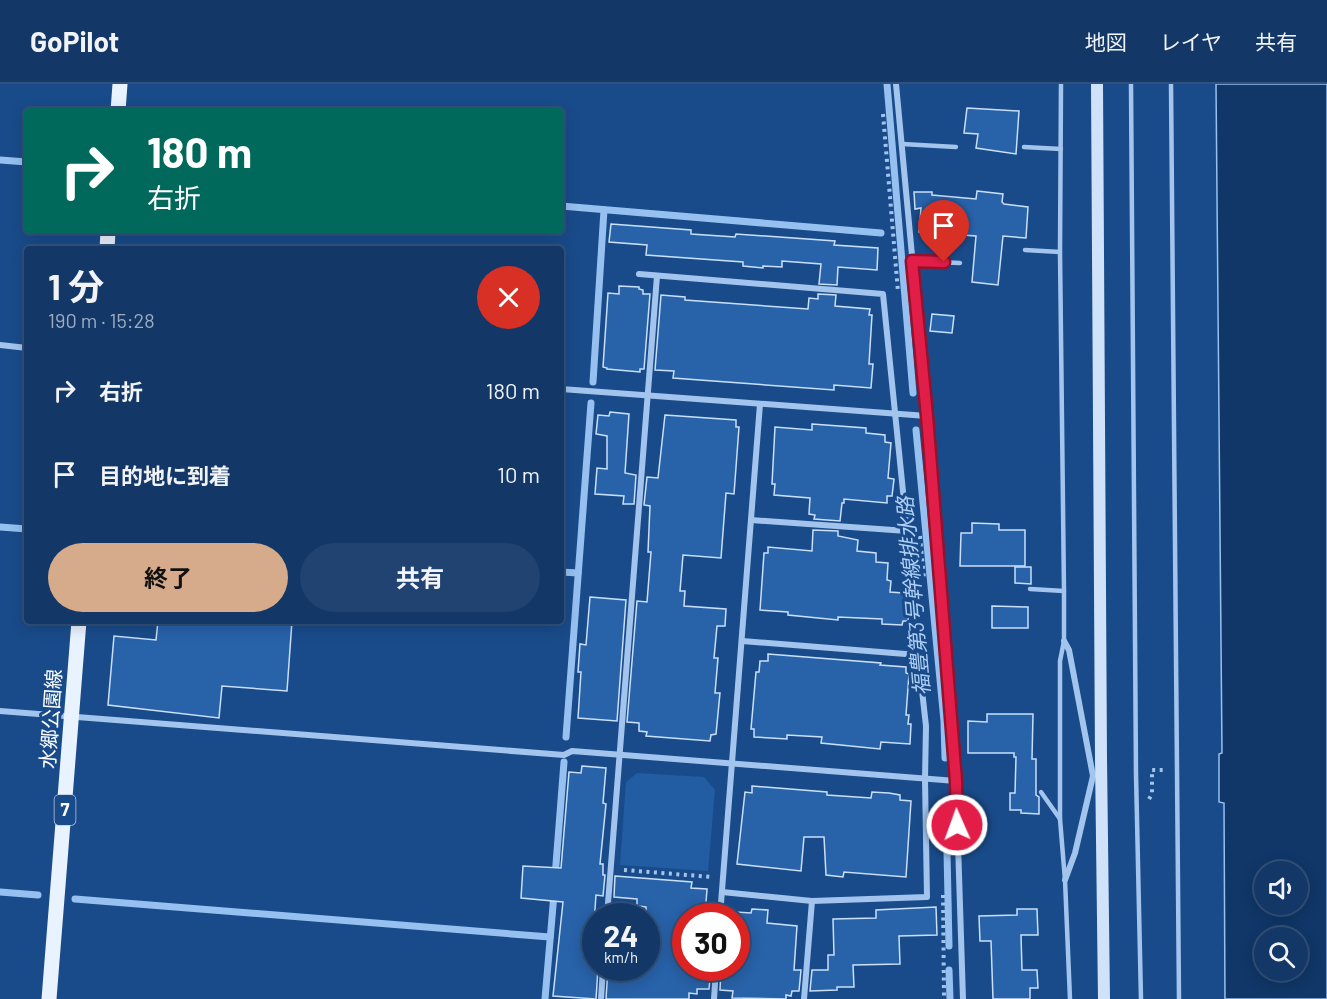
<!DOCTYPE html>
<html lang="ja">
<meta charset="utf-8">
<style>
:root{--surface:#133868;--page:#204371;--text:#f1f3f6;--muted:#9dacc0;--line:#32527c;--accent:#d6ab8b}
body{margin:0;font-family:Barlow,"Noto Sans JP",sans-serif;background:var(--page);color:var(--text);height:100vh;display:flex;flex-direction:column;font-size:22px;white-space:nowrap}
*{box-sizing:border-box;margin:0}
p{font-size:20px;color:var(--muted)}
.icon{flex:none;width:33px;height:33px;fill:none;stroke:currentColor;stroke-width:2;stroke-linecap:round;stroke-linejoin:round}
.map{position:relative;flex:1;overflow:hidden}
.panel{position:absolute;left:24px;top:162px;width:540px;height:378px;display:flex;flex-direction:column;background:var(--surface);border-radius:6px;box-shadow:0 3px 15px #0003,0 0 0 2px var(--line)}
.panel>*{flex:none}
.guide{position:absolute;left:24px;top:24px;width:540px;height:126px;border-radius:6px;box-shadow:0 3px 15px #0003,0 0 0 2px var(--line);background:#00695c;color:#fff;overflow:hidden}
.fabs{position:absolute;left:1254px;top:777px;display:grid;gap:12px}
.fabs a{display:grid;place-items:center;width:54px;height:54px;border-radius:50%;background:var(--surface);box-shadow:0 3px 15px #0003,0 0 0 2px var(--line);font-size:30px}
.speed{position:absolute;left:582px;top:819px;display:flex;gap:12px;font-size:30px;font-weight:700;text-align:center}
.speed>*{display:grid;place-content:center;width:78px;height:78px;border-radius:50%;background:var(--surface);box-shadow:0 3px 15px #0003,0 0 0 2px var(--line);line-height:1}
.speed small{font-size:15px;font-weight:400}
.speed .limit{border:9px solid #d22;background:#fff;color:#111}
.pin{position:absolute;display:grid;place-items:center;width:51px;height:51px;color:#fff;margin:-62px -26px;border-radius:50% 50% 50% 0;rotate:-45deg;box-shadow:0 0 6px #0007}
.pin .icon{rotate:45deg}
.me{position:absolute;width:66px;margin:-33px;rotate:358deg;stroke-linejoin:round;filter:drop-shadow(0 0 4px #0008)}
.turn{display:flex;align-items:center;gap:21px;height:126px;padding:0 24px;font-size:27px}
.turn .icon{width:78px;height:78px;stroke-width:2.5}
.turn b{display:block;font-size:42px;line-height:51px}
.round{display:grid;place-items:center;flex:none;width:63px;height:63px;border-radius:32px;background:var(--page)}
.summary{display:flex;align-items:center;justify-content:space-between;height:102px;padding:0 24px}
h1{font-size:36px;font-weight:700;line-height:45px}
.button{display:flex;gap:12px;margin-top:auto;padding:12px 24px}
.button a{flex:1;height:69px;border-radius:36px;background:var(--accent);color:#111;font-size:24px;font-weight:700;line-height:69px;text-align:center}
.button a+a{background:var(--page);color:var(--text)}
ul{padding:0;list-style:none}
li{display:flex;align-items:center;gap:18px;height:84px;padding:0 24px}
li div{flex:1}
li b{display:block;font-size:22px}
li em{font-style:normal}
header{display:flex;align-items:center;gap:36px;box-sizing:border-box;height:84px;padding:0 30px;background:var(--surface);border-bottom:2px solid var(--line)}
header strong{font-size:28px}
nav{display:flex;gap:33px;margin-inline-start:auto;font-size:21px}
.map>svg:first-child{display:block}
</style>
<header>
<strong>GoPilot</strong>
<nav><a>地図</a><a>レイヤ</a><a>共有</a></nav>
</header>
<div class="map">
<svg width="1327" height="915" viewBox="0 0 1327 915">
<rect width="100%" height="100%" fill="#194b8a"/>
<polygon fill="#225da4" points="637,689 704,693 715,706 708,787 620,781 626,698"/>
<path fill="#103768" stroke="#96c0f0" stroke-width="1.5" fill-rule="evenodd" d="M1216,0H1327V915H1225L1224,719L1219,718V670L1222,669ZM1264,788H1298V820H1264ZM1264,854H1298V886H1264Z"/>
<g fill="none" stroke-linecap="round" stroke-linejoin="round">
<g stroke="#96c0f0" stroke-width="7">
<polyline points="887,0 913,309"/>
<polyline points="0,76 27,78"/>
<polyline points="561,122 881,149"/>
<polyline points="593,298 604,126"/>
<polyline points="916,346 944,637 945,674"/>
<polyline points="0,443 27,445"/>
<polyline points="561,488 578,489"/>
<polyline points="566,653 591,319"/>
<polyline points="946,720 949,862"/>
<polyline points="555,793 564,678"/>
<polyline points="0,808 38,811"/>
<polyline points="75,815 550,853"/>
<polyline points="949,886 950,915"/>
<polyline points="545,915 554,810"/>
</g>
</g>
<g fill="#2862a9" stroke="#c9dffa" stroke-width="1.5">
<polygon points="967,24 1019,27 1016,70 976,64 978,50 964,49"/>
<polygon points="977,107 1003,110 1002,118 1004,120 1028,123 1026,154 1003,152 998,201 972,198 976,152 919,148 921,124 915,125 914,108 932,108 932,111 976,115"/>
<polygon points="611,140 691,146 691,150 735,153 736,150 835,157 834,161 878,164 877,186 838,183 837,201 819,200 821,180 782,177 782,183 763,182 763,184 743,182 743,178 646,171 647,161 609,158"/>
<polygon points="619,202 639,203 639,205 643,206 643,210 650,210 644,285 640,285 640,288 607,285 607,284 603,283 608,209 619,210"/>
<polygon points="818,210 836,211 835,222 870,225 869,231 872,231 869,280 873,280 871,304 834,301 834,306 673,294 674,287 655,286 661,211 685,213 685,216 808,225 809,214 818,215"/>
<polygon points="932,230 954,232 952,249 930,247"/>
<polygon points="610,328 629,330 625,389 636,391 634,420 623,420 624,412 595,410 597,384 607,385 607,352 596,350 598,331 609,332"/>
<polygon points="665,331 736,336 736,343 739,343 734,410 726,409 721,474 683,471 680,507 685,507 684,522 726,525 725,542 717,542 714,574 718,574 715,609 720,609 716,650 711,651 710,657 646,652 647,648 639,647 639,639 627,638 637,517 647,518 651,468 648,468 650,422 644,421 647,393 658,394"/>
<polygon points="812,340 866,344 866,349 885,351 885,358 891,359 888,394 894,395 892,412 887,412 887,419 844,415 844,419 842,419 840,437 814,435 815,431 809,430 810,414 774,411 775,400 772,400 775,343 812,346"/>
<polygon points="972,439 999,440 999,446 1025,446 1025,482 960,482 961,449 972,449"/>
<polygon points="813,446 838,447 838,452 858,456 857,467 876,469 876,478 888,479 887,496 891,497 890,508 917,510 916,528 909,528 908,537 903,537 902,541 882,540 882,535 838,533 838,536 788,531 788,528 760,526 764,469 768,469 768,463 812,467"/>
<polygon points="1015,483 1031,483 1031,500 1015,499"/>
<polygon points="590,513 626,516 617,637 578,634 581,588 578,588 580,560 586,561"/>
<polygon points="992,522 1028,523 1028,544 992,544"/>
<polygon points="158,537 292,537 287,607 222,602 219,634 108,621 114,552 156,556"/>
<polygon points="768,570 881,579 880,581 906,583 906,589 909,590 906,631 909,631 908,640 911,640 910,660 881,658 880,665 821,659 822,653 787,651 787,655 754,653 754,645 751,645 756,588 759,588 760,577 768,577"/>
<polygon points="987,630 1033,630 1032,675 1036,675 1036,711 1039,713 1039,730 1021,729 1021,726 1010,726 1010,709 1015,709 1016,673 1014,673 1014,669 968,669 968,637 987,638"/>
<polygon points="582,682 606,684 603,719 606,720 600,780 603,780 603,791 605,791 603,812 596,811 592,867 595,867 593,883 598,884 596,915 553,912 563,818 521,814 523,782 561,784 569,688 581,689"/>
<polygon points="752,702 827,708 827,711 871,714 872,708 889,709 900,711 900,716 911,717 906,793 844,788 843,793 826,791 824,753 804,753 801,787 737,780 745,708 752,709"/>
<polygon points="615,792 692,798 691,804 707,805 705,832 686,832 686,884 711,884 709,905 697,905 697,910 689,909 689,915 606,915 608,884 646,887 646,823 637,822 637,815 614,813"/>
<polygon points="936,823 937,851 899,852 900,880 853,881 854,903 837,903 837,906 810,907 812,886 828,886 828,871 834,871 833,835 876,834 876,826"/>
<polygon points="752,825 768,826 767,839 797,842 794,886 801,886 799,907 792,907 791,912 786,911 786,915 732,914 733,907 720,906 721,885 736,884 736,828 751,829"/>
<polygon points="1017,825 1037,825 1038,851 1021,851 1022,886 1037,886 1038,904 1030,904 1030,915 993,915 991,857 980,857 979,832 1017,831"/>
</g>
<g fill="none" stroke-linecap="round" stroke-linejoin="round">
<g stroke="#a3c5ed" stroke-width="4" stroke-dasharray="3 4.5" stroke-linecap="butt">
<polyline points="883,30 898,208"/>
<polyline points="920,452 924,495"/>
<polyline points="1149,715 1152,710 1152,686 1165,686"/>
<polyline points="624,786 712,793"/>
<polyline points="943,811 944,915"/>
</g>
<g stroke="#a3c5ed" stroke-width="4.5">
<polyline points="1061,0 1060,168 1064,507 1064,557 1060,577 1060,735 1065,796 1070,915"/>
<polyline points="1131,0 1136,690 1141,915"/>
<polyline points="1171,0 1179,915"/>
<polyline points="902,60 956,63"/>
<polyline points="1024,63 1061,65"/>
<polyline points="1025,166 1060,168"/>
<polyline points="912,177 960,179"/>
<polyline points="1030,505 1064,507"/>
<polyline points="1041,708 1060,735"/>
</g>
<g stroke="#a3c5ed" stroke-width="6">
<polyline points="896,0 927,332 956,697 963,915"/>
<polyline points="639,190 883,210 907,447 751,436"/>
<polyline points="0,261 27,264"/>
<polyline points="561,305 927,332"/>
<polyline points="1064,557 1069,566 1093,692 1075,769 1065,796"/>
<polyline points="0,627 564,671 572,667 956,697"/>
<polyline points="722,808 812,817 927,813 925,695 926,642 918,571 742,557"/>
<polyline points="607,832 657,192"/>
<polyline points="720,832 760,320"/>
<polyline points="601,915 603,884"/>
<polyline points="714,915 716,884"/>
<polyline points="804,915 812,817"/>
</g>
<polyline stroke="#d0e2fa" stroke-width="12" points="1097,0 1101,675 1104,915"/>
<g stroke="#e9f2ff" stroke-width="15">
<polyline points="118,27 120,0"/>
<polyline points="107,165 108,147"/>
<polyline points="49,915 79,537"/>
</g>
</g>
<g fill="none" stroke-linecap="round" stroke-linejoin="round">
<defs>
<polyline id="route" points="944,178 912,177 927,332 956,697 957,741"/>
</defs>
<use href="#route" stroke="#92132f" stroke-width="15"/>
<use href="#route" stroke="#e11d48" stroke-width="10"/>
</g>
<g text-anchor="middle" stroke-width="6" stroke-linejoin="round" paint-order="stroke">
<rect fill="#194b8a" stroke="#bac9dc" stroke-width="1.5" x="54.5" y="711" width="21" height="30" rx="4.5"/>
<g font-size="18" font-weight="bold" fill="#fff">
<text x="65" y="732">7</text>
</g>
<g font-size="20" fill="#fff" stroke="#194b8a">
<text transform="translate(51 635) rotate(-86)" y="7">水郷公園線</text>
</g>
<g font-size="21" font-style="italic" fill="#afcff5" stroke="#194b8a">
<text transform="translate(914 512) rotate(-95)" y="7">福豊第3号幹線排水路</text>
</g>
</g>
</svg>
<div class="fabs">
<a><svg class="icon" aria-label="sound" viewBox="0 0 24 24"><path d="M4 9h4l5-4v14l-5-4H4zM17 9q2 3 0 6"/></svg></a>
<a><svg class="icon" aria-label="search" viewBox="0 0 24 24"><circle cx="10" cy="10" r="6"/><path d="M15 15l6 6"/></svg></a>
</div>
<div class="speed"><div>24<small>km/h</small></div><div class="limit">30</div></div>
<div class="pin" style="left:944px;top:178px;background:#d93025"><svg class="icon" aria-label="arrive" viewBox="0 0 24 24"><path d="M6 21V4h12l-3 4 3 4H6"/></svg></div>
<svg class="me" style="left:957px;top:741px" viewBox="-20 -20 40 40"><circle r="17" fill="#e11d48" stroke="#fff" stroke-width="3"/><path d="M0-11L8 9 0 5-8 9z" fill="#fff"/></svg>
<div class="guide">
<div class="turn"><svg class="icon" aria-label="right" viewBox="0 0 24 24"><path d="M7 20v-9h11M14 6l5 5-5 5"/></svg><div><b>180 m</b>右折</div></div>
</div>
<section class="panel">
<div class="summary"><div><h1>1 分</h1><p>190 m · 15:28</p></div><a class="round" style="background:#d93025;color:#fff"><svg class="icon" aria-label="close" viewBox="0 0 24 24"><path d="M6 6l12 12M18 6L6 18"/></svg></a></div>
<ul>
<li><svg class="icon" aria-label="right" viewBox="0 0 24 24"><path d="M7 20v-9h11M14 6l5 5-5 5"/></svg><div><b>右折</b></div><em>180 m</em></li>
<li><svg class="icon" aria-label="arrive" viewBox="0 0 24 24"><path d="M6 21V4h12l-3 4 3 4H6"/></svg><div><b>目的地に到着</b></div><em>10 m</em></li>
</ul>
<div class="button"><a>終了</a><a>共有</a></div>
</section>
</div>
